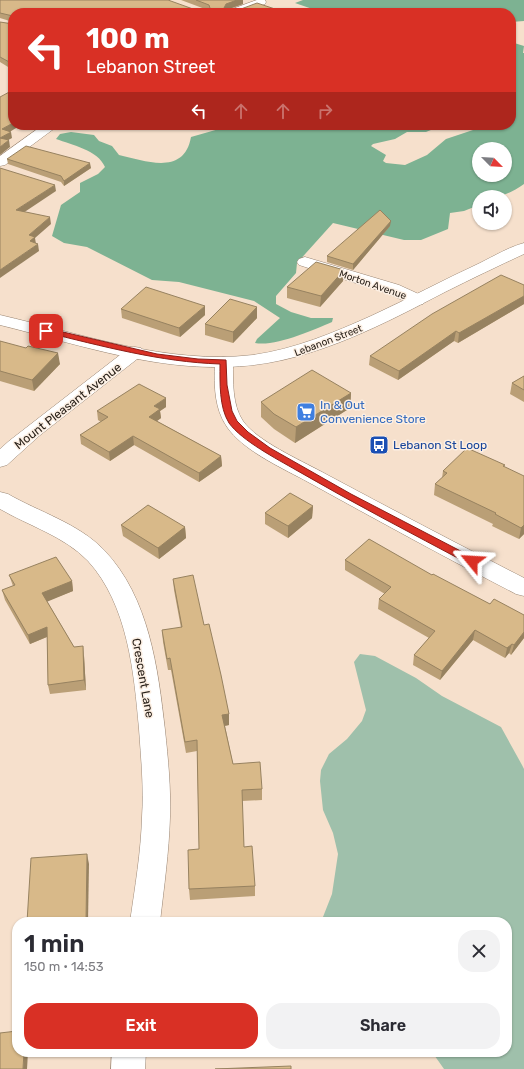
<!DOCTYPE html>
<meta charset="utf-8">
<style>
:root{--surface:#fff;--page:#f2f2f3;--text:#2b2b33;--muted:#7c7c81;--accent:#d93025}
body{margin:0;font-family:Rubik,sans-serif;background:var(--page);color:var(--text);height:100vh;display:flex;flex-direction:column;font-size:15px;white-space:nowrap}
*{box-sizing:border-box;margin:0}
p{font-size:13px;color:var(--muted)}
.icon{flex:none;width:22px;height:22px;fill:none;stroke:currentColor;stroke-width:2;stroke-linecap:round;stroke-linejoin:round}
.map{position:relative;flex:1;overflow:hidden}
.side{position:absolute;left:12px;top:917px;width:500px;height:140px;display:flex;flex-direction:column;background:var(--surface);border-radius:16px;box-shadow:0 1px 3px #0004}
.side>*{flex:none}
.banner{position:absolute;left:8px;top:8px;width:508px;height:122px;border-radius:16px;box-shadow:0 1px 3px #0004;background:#d93025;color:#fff;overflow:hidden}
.needle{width:26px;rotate:114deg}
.tools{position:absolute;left:472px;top:142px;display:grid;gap:8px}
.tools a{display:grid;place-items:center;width:40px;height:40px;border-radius:50%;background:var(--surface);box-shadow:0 1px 3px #0004;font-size:20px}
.pin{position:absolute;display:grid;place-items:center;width:34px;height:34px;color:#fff;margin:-17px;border-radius:8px;box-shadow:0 2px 6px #0006}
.me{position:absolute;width:44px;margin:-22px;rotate:297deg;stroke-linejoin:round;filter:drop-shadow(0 0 3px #0008)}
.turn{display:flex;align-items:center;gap:14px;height:84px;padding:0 12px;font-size:18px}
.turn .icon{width:52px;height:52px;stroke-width:2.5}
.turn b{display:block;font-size:28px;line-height:34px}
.lanes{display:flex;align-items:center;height:38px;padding:0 12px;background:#0003;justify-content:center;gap:20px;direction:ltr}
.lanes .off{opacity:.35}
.round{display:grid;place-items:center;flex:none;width:42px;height:42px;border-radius:16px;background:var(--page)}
.overview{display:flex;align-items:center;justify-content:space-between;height:68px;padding:0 12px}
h1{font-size:24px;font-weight:600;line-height:30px}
.primary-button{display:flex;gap:8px;margin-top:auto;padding:8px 12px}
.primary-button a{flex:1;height:46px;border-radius:16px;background:var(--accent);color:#fff;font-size:16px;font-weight:600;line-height:46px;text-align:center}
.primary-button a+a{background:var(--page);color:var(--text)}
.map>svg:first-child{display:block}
</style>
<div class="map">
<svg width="524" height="1069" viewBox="0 0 524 1069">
<rect width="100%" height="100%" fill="#f6e0cc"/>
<polygon fill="#9fc0ab" points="360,654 375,656 416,678 442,696 501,727 522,765 524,769 524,1069 444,1069 432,1052 507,1052 507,922 321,922 332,894 338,854 333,833 323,810 320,781 321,770 329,754 347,739 362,721 366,710 354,662"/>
<g fill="#7db292" fill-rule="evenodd">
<polygon points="303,0 524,0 524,21 511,22 511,13 324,13 295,3"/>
<path d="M511,42L524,46L523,53H524V184C507,196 499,197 479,197V205L464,211L450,213L448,229L421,240H404L333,223L297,263L296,273L276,296V304L291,312L311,318H333L332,322C313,330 275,347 255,343L257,339L280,318L254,301L179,282L152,280L87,247L64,243L52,236L61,205L80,192V183L98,174L105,167C98,150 72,145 56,139L60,134L71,132L94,135L99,141L112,146L119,155C146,161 184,176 191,137L226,127L225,125H443L426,132H407L395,139L373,144L371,146L386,155L383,161L386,163L405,165L427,155L446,139L479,128L478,125H511ZM479,149H505V175H479Z"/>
</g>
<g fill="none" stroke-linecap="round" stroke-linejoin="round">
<defs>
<g id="minor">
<polygon points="257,0 265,0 266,2 265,4 241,13 226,13 227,11"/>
<polygon points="43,125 59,125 5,165 0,166 0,156"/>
<polygon points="305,257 399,285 423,296 425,300 423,304 417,305 411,304 387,293 299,265 297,262 299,259"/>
<polygon points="135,347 141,348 144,352 141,356 39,436 7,465 0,467 0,449 9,441 129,348"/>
<path d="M224,357L230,358L233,362C233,381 232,405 243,421C257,441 300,460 322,472C389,508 456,543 524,578V596L516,594C446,558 377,520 308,482C284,469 248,453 230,431C214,411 214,387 215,362L218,358Z"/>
<path d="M0,492L8,494C39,512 78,523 104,550C149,597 158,668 165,730C168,758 171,788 170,817C169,852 164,887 160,922H130C135,887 141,852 142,817C144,788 141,758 139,729C134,673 128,605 88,561C64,536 29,526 0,509Z"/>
<polygon points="112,1052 146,1052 145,1069 111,1069"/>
</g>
<path id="major" d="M524,243V254C498,266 471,279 445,292C376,328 304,366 225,367C148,369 73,343 0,325V315C82,334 168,365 253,355C295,349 333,333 371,316C408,299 443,280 480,263C494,256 509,247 524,243Z"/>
</defs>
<use href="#minor" stroke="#9a8674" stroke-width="1"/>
<use href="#major" stroke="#9a8674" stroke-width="1"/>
<use href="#minor" fill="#fff" fill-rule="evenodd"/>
<use href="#major" fill="#fff" fill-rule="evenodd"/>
</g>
<g fill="#ba9f76">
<polygon points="0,0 205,9 181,0 243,0 243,4 229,9 275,9 275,13 13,13 13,22 0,18"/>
<polygon points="0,22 13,24 13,70 0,62"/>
<polygon points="7,159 91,168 64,186 61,182 8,164"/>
<polygon points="390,226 353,270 327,262 327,256"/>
<polygon points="343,281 320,307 287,298 287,287"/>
<polygon points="524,285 524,304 458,343 454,341 398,380 369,365 370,356"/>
<polygon points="121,309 205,315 180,337 122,318"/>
<polygon points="257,318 233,343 205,335 205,324"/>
<polygon points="0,341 60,364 34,391 0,381"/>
<polygon points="524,376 524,402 510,394 512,383"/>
<polygon points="351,393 350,408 295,443 274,429 261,417 261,402"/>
<polygon points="166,407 160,411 161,418 157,421 221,456 222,466 199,482 134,445 110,461 81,444 80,435 101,422 98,420 97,411"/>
<polygon points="504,466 524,534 519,539 492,526 493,524 434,495 435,484 442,478 443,471"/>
<polygon points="313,506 312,518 288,538 265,524 265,513"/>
<polygon points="121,525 185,527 186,538 159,559 123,536"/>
<polygon points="345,560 432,575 490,604 524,615 524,638 511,655 509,653 505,658 473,640 440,680 413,665 414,655 429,638 378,609 379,599 385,594 345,570"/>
<polygon points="9,575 72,581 73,591 47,601 74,647 84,656 86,690 50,694 48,685 47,637 30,644 5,600 2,590 13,586"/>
<polygon points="173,579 204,625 229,714 229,725 225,726 233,764 262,789 262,800 242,801 244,847 255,886 255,896 190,900 189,889 199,849 197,751 186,753 171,670 168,670 163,642 162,630 181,628 174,590"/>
</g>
<g fill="#978260">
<polygon points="237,0 243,0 243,4 226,10 224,8 226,4"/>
<polygon points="275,9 275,13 264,13"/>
<polygon points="13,123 13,125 21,125 3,136 2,129"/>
<polygon points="11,132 12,138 1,144 0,138"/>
<polygon points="9,140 10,147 0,155 0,147"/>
<polygon points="90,163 91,168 64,186 64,181"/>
<polygon points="55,185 56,191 17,217 16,210"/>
<polygon points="50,217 51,224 35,238 36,244 31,248 29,235"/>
<polygon points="391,221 390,226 353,270 353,264"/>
<polygon points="38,244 39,251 0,278 0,270"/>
<polygon points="344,270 343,281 320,307 321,296"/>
<polygon points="524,296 524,304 458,343 459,333"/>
<polygon points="205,306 205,315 180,337 179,328"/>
<polygon points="257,307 257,318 233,343 233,332"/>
<polygon points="456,331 454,341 398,380 399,371"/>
<polygon points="58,353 60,364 34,391 32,380"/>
<polygon points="351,393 350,408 295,443 296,427"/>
<polygon points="166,398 166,407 160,411 161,418 150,426 149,417 154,406"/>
<polygon points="133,436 134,445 110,461 109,452"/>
<polygon points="221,456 222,466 199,482 199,473"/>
<polygon points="313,506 312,518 288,538 288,526"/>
<polygon points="524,525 524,534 519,539 521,528"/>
<polygon points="185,527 186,538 159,559 158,548"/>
<polygon points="72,581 73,591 44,603 42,593"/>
<polygon points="47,627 49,636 30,644 28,635"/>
<polygon points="475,630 473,640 440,680 442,671"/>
<polygon points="524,632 524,638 511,655 514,645"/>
<polygon points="512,644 509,653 505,658 507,648"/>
<polygon points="83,646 84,656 86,690 84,680"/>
<polygon points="229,714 229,725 223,726 222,715"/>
<polygon points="87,854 89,864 88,922 86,922"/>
<polygon points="24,1052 28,1052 27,1069 23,1069"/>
</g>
<g fill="#d8b989" stroke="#978260">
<polygon points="0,0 168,0 193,9 209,9 210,8 209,5 196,0 237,0 226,4 224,8 226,9 241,9 257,3 275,9 264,13 13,13 13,16 0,13"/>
<polygon points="0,22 13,24 13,64 0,57"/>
<polygon points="13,90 13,123 2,129 11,132 0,138 9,140 0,147 0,97"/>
<polygon points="26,146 90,163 64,181 61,176 7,159"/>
<polygon points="0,168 55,185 16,210 50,217 29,235 35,237 30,241 38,244 0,270"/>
<polygon points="380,210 391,221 353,264 327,256"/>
<polygon points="316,262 344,270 321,296 287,287"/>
<polygon points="501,275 524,285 524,296 459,333 456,331 399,371 370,356 432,314"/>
<polygon points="146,287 205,306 179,328 121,309"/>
<polygon points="230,299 257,307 233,332 205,324"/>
<polygon points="0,341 26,348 28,346 58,353 32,380 0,371"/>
<polygon points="312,370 351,393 296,427 274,414 261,402"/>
<polygon points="524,376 524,390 512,383"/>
<polygon points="139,384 166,398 154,406 160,409 149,417 221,456 199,473 133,436 109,452 80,435 108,417 97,411"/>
<polygon points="467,448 505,465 503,466 524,476 524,525 521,528 495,514 496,513 435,484 447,473 443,471"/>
<polygon points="290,493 313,506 288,526 265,513"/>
<polygon points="148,505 185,527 158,548 121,525"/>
<polygon points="369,539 432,575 433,574 490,604 494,599 524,615 524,632 514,645 512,644 507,648 475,630 442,671 414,655 435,631 379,599 391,587 345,560"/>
<polygon points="56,557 72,581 42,593 74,647 83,646 84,680 48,685 47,627 28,635 2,590 15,585 9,575"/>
<polygon points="193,575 204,625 209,624 221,675 229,714 222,715 233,764 260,762 262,789 242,790 244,847 252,846 255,886 189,889 188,850 199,849 197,740 185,742 170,658 167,659 162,630 182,627 173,579"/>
<polygon points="87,854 86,922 27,922 31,858"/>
<polygon points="17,1031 17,1052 24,1052 23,1069 0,1069 0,1033"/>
<polygon points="291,1066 291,1069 215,1069"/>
</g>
<path fill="#d93025" stroke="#8d1f18" d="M46,328L157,354L198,359L226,360L227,385L232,411L237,421L248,432L270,448L351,494L476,559L477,561L476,564H469C411,533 353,503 296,470C277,459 242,441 229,423C219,407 220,383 220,364C160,362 102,346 44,332V329Z"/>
<defs>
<symbol id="supermarket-square" viewBox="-11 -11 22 22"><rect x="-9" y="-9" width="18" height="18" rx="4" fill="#3f7fe0" stroke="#fcefe3"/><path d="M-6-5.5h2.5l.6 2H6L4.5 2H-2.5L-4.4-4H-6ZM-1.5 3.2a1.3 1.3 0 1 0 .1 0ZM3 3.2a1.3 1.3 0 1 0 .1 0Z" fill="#fff"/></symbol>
<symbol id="bus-square" viewBox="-11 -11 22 22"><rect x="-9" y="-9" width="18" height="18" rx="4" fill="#1a4fb4" stroke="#fcefe3"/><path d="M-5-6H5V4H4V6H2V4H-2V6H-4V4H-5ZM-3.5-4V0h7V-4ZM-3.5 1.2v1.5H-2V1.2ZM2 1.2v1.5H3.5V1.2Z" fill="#fff"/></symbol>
</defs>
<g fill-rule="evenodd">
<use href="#supermarket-square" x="295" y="401" width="22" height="22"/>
<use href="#bus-square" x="368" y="434" width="22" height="22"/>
</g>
<g text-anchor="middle" stroke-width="3" stroke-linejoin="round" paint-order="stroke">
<g font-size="10" fill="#2a221b" stroke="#fcefe3">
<text transform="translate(373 284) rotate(19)" y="4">Morton Avenue</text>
<text transform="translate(328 340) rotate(-21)" y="4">Lebanon Street</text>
</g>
<g font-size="12" fill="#366cbe" stroke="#fcefe3" text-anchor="start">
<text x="320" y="409">In &amp; Out<tspan x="320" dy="14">Convenience Store</tspan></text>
</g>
<g font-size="12" fill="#2a221b" stroke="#fcefe3">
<text transform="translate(68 406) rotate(-38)" y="4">Mount Pleasant Avenue</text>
<text transform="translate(143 678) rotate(80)" y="4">Crescent Lane</text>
</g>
<g font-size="12" fill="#164399" stroke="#fcefe3" text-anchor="start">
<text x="393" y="449">Lebanon St Loop</text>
</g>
</g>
</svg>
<div class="tools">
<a><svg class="needle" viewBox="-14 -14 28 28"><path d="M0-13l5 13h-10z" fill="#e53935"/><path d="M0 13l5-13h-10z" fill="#7c7c81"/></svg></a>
<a><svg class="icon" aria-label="sound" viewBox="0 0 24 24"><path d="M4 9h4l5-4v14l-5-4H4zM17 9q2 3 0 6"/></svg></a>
</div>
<div class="pin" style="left:46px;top:331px;background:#d93025"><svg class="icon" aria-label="arrive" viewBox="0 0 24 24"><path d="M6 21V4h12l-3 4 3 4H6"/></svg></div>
<svg class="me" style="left:472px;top:561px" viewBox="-20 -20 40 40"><path d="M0-17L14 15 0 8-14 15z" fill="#d93025" stroke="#fff" stroke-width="4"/></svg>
<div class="banner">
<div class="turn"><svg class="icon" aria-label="left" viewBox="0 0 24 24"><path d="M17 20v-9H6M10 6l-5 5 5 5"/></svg><div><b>100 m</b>Lebanon Street</div></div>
<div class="lanes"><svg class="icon" aria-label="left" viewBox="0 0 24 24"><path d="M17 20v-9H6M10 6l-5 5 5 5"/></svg><svg class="icon off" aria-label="ahead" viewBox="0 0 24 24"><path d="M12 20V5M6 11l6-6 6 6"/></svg><svg class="icon off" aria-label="ahead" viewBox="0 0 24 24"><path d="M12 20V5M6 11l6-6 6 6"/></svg><svg class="icon off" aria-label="right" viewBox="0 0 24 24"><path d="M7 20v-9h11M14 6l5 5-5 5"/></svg></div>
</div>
<section class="side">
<div class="overview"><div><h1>1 min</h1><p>150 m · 14:53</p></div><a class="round"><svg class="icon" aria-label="close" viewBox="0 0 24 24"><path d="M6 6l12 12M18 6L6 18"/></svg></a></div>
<div class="primary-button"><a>Exit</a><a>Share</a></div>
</section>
</div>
